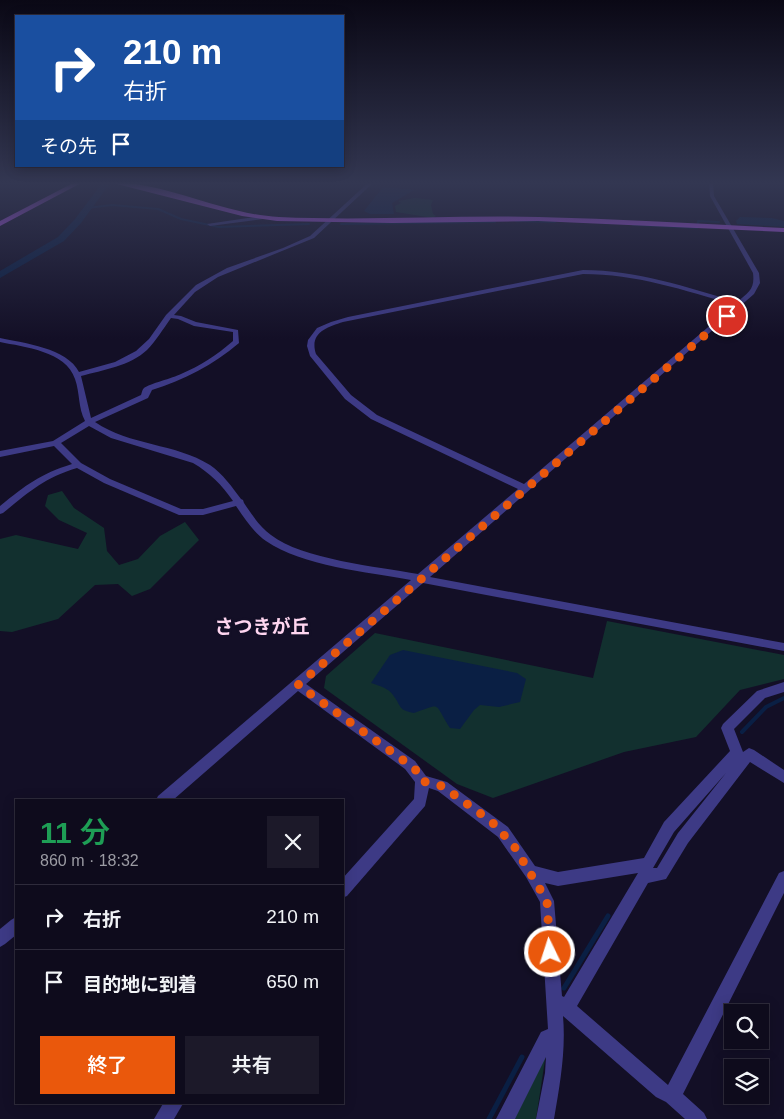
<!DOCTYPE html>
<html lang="ja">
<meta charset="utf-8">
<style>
:root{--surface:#0e0b1c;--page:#1c1929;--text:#f1f3f6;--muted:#9b9ba3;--line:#2e2b3b;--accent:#ea580c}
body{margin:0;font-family:Arial,"Noto Sans JP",sans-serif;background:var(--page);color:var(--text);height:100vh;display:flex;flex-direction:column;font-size:19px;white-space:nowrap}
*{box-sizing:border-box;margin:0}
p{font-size:16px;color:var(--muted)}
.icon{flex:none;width:28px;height:28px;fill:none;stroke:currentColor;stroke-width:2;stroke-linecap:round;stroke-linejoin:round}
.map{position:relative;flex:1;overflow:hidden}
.details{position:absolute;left:15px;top:799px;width:329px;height:305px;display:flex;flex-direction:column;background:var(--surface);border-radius:0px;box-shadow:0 2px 12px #0003,0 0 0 1px var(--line)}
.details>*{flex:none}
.banner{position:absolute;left:15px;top:15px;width:329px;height:152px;border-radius:0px;box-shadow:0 2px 12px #0003,0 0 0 1px var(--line);background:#1a4fa0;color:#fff;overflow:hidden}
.buttons{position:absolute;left:724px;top:1004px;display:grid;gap:10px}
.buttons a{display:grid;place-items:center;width:45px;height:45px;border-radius:0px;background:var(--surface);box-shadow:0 2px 12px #0003,0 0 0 1px var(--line);font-size:25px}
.pin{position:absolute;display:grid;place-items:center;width:42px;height:42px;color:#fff;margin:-21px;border:2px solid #fff;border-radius:50%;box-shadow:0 1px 5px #0007}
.me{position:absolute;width:55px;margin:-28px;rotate:356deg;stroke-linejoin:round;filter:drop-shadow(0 0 4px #0008)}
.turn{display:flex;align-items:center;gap:18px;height:105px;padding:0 25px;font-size:22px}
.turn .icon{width:65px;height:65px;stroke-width:2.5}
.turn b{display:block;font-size:35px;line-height:42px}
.then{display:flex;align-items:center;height:48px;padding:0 25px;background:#0003;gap:10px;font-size:19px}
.round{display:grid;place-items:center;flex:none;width:52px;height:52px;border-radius:0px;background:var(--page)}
.overview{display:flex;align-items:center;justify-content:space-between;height:85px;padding:0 25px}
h1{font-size:30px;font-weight:600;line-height:38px;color:#1e9e55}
.button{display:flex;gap:10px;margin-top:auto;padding:10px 25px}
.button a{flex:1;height:58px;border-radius:0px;background:var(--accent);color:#fff;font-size:20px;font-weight:600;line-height:58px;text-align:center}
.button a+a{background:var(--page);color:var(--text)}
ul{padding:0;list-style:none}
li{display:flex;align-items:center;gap:15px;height:65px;padding:0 25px;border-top:1px solid var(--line)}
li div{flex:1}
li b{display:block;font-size:19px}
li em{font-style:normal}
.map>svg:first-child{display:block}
</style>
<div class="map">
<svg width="784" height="1119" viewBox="0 0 784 1119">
<rect width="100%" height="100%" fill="#130f26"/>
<g fill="#12302f">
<polygon points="415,198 433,200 431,205 433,214 436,216 433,218 396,212 395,206 401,203 398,201"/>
<polygon points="62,491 74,508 104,528 107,551 119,565 138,559 160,536 185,522 199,540 150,589 132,596 118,584 95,585 58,619 12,632 0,631 0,539 16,535 78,549 87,533 59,520 45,506 48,495"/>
<polygon points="607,621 784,655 784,679 740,690 696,737 624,752 493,798 457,784 324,688 326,676 375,633 593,678"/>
<polygon points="547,1047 536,1119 511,1119"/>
</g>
<g fill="#0a1f44">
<polygon points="383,187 414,190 392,203 394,214 370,214 364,211"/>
<polygon points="740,217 772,218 784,221 784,227 737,224 736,221"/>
<path d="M403,650L517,673L526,679L520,702L499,707L480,705L474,710L460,729L450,728C433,702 443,703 414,713C398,710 402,707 393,695C388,688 380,686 371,683L390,655Z"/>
</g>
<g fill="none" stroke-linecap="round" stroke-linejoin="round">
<g stroke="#0a1f44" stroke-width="2">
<polyline points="87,208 112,205 158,209 181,219 219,227 309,224"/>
<polyline points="516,221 555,222"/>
<polyline points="698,223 698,221 719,222"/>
<polyline points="341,224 495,222"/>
<polyline points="633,225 697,228"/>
</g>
<polyline stroke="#0a1f44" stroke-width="4" points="742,732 766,707 784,698"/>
<g stroke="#0a1f44" stroke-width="5">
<polyline points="564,988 608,916"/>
<polyline points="489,1119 522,1057"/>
</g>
<polygon fill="#0a1f44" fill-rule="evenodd" points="103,182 111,182 81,223 64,241 0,278 0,271 58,237 75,219"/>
<g fill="#3d3a85" fill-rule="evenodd">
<path d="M369,182H374L314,238L218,277L195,292L174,315L181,316L196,322L238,330L239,343C213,365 184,380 152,390L148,398L95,422C130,446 175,443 210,465C223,474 232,487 241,499L243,500L244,503C252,515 260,527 271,535C301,559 379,567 418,574L518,489L371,419L345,399L310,356L307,346L308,340L317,328L331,322L348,317L583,270C637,270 686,287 737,302C749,292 755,289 753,273L710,196L709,182H713L714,196L759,273L760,283L754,294L430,577L784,643V651L423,583L306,684L415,761L426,776L447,782L508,827L535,866L558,872L644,858L664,822L730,751L721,728L723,724L757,691L784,682V692L765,698L734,729L743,752L749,748L754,750L784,770V783L750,762L688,843L666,879L648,883L577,1006L668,1085L779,873L784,871V893L683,1094L704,1113L707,1119H685L666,1102L656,1097L563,1016C566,1051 560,1084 554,1119H536L545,1073L546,1057L515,1119H496L541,1032L548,1029L540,902L526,877L498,837L438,791L429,788L425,806L347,896L342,898V879L414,799L415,782L405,769L298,691L173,800H156L158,796L411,580C368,572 302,566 266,541C254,533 245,519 236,506L203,515H179L104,483L77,468C44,478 29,492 3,513L0,514V506C26,485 40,474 72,464L54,446L0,457V451L53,441L85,421C78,408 80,393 75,379C66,351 24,347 0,342V338C24,343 67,348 79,372L115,362L136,351L149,339L166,315L196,285L227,268L283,248L310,236ZM583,274C636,274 684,290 734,305L524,484L377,415L351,395L316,354C309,333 327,327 343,322ZM171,318L178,319L194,326L233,332V341C217,355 200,366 181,374C173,378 149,384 144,388C142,390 142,392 141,395L91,418L81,376C103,370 130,366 147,350C156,341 163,329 171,318ZM89,426L111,438L193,463C210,473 222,485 233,501L203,509H181L110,479L81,463L61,443ZM726,773L678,833L657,868H653L674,832ZM638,873L564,997L562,996L554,901L545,883L558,886Z"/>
<polygon points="261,216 263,219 210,226 207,224"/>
<polygon points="16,917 16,935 5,944 0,947 0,929 11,920"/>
<polygon points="164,1102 184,1102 174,1119 154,1119"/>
</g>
<g fill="#c25bff" fill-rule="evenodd">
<polygon points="75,182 83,182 0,226 0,221"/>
<path d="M109,182C167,182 221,214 279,217C366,221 452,215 539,217C621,219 702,224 784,228V232L538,221L392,223L277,221L242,216Z"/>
</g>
</g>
<linearGradient id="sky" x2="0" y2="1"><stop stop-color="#0a0815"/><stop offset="0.54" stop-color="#333752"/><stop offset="1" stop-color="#333752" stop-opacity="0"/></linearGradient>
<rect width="784" height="339" fill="url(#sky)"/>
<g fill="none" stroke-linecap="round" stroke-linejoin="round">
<polyline stroke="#ea580c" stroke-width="9" stroke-dasharray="0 16.2" points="550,952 547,901 514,846 491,821 442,786 422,781 418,772 410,765 298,685 727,316"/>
</g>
<g text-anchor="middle" stroke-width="5" stroke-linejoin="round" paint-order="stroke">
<g font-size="19" font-weight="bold" fill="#ffd6f0" stroke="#130f26">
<text x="262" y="633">さつきが丘</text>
</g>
</g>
</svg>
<div class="buttons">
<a><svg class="icon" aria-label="search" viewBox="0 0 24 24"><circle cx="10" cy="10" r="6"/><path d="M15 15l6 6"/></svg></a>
<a><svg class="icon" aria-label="layers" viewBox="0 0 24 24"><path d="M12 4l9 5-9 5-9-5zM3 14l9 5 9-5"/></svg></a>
</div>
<div class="pin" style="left:727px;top:316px;background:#d93025"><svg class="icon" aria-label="arrive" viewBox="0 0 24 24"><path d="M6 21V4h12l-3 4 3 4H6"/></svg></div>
<svg class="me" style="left:550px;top:952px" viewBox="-20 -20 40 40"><circle r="17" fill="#ea580c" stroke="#fff" stroke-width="3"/><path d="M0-11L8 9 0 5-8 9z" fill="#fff"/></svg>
<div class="banner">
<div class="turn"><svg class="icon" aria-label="right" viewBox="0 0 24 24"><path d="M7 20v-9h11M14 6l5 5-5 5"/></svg><div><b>210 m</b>右折</div></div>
<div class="then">その先<svg class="icon" aria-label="arrive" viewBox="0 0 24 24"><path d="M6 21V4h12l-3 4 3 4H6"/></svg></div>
</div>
<section class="details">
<div class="overview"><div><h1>11 分</h1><p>860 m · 18:32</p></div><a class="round"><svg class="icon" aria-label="close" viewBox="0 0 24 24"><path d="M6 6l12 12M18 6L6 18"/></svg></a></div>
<ul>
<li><svg class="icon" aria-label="right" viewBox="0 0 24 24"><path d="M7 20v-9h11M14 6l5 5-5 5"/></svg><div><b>右折</b></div><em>210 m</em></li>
<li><svg class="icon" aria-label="arrive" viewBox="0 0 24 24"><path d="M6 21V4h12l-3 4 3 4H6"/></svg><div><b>目的地に到着</b></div><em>650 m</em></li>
</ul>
<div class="button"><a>終了</a><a>共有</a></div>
</section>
</div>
